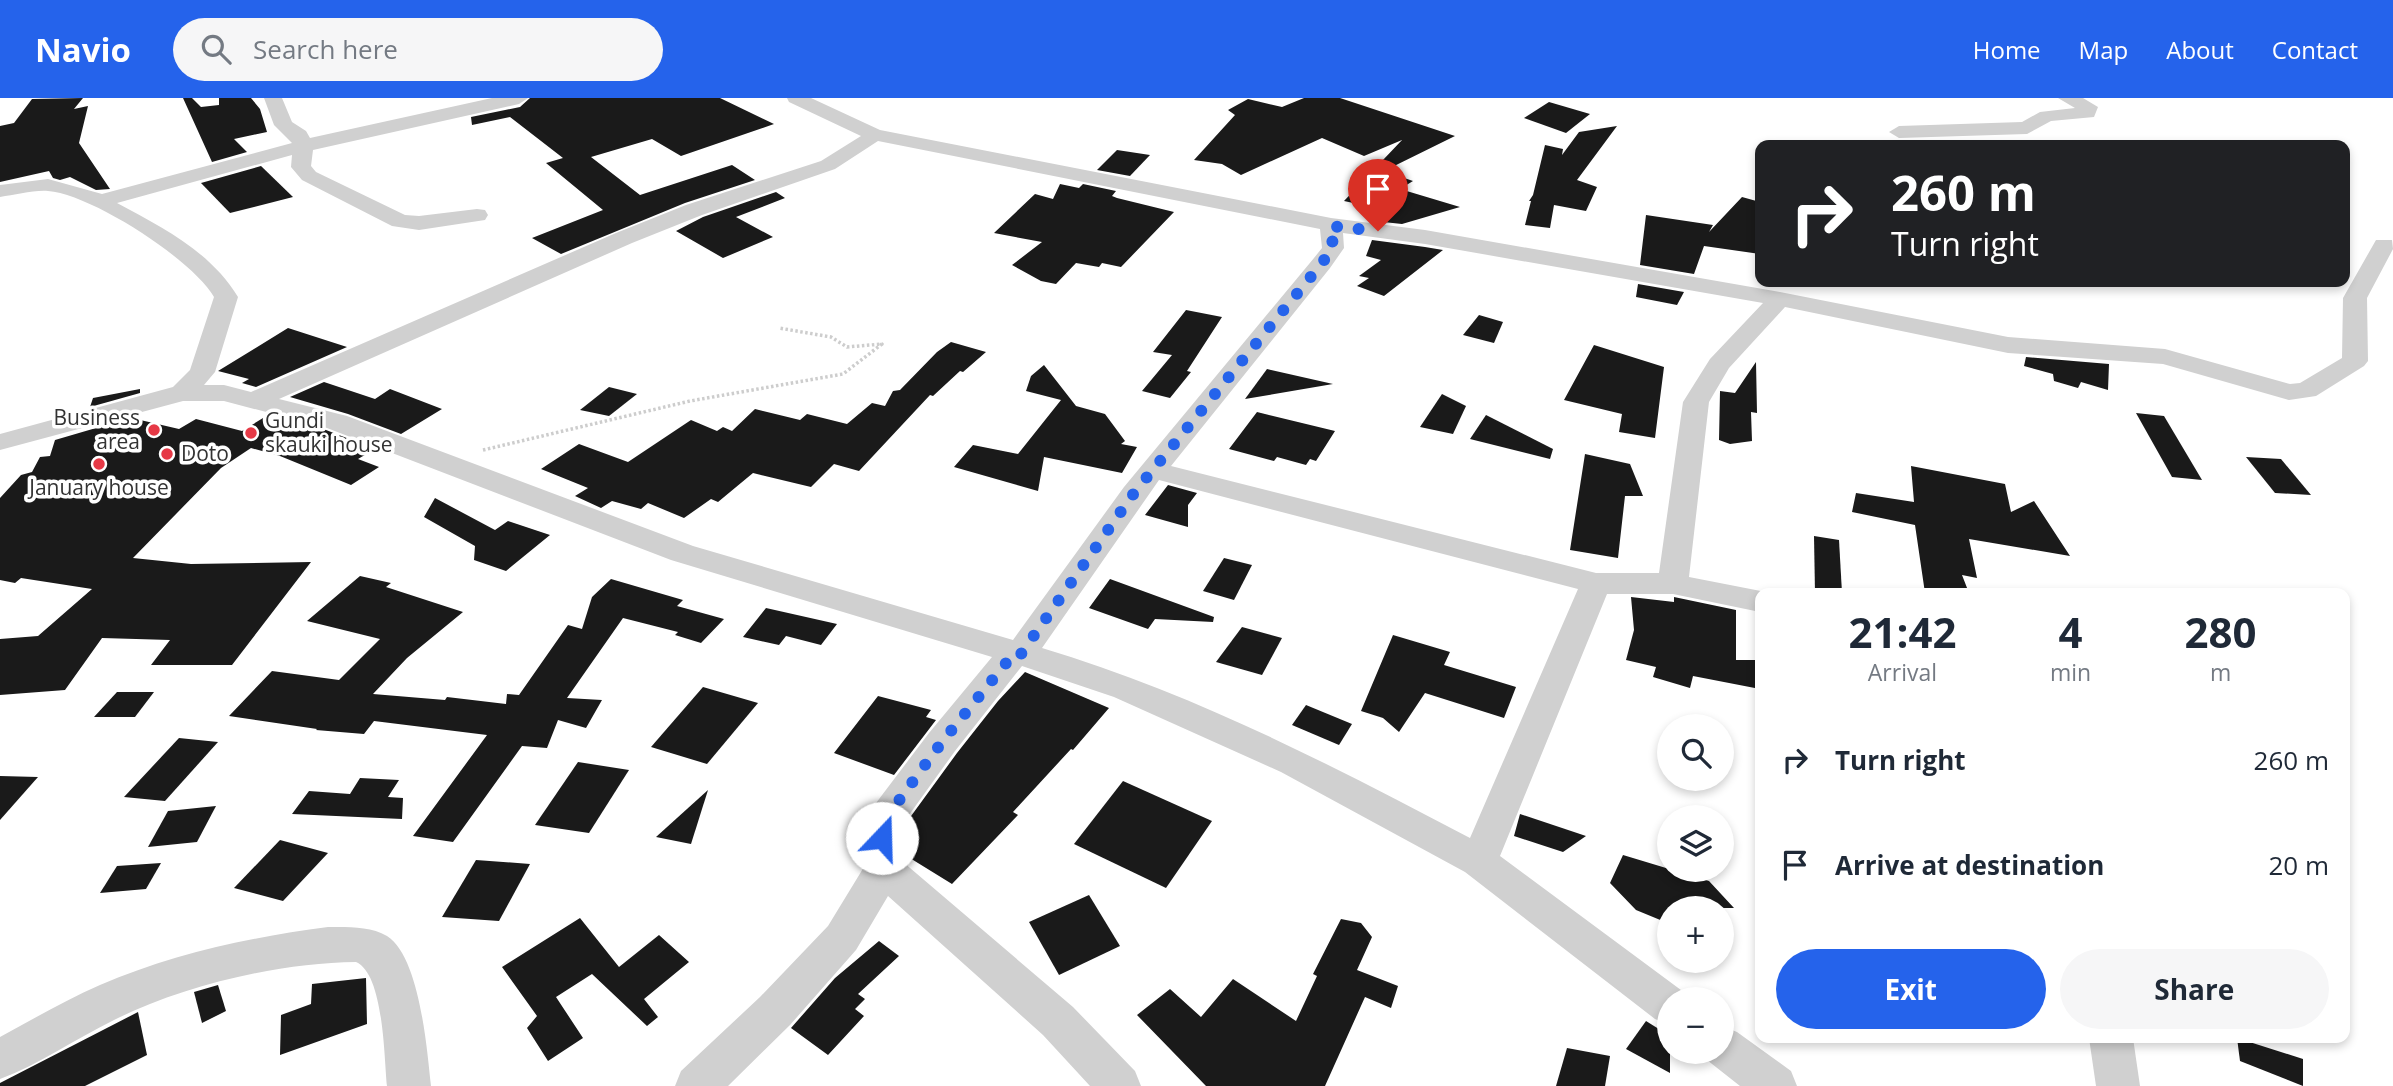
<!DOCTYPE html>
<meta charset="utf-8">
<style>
:root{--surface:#fff;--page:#f6f6f7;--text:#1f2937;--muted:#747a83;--accent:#2563eb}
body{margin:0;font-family:"Open Sans",sans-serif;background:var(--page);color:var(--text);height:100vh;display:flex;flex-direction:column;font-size:26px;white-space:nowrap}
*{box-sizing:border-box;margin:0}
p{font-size:23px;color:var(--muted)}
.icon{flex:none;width:38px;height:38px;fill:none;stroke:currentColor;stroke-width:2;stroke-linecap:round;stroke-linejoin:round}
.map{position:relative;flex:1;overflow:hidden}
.drawer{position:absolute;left:1755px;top:490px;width:595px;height:455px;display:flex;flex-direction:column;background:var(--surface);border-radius:14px;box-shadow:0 4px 10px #0003}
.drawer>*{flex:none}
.top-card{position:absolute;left:1755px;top:42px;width:595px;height:147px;border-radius:14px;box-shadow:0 4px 10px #0003;background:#202124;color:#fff;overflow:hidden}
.controls{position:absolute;left:1657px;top:616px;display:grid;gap:14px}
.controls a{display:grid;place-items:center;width:77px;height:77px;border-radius:50%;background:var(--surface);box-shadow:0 4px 10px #0003;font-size:35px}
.pin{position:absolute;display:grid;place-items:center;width:60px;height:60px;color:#fff;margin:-72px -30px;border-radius:50% 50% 50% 0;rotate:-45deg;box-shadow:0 0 7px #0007}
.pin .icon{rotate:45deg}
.me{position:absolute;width:77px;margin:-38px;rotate:21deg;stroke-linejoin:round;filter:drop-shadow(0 0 5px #0008)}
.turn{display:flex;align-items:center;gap:24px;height:147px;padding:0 21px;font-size:32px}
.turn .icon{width:91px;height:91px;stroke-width:2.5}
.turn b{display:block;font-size:49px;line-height:60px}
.eta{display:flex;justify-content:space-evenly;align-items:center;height:119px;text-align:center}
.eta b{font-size:42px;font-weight:700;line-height:49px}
.action{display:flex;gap:14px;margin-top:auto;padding:14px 21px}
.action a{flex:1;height:80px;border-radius:42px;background:var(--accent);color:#fff;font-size:28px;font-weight:700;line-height:80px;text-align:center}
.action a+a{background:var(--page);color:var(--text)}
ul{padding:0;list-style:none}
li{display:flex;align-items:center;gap:21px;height:105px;padding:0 21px}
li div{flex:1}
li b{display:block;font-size:26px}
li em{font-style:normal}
header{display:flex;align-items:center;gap:42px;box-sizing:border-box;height:98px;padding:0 35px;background:var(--accent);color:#fff}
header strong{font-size:33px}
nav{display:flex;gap:38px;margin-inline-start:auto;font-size:24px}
.search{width:490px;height:63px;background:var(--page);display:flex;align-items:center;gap:18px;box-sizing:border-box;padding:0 24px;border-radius:38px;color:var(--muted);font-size:26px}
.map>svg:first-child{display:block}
</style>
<header>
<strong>Navio</strong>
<div class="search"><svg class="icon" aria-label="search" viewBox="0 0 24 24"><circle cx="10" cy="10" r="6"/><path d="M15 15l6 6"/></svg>Search here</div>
<nav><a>Home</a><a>Map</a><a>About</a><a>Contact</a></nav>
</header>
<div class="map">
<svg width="2393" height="988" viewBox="0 0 2393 988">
<rect width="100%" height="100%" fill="#fff"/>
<g fill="#1a1a1a">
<polygon points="83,0 74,11 88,8 79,45 110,91 96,92 70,79 60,82 53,80 49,73 0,84 0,28 14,25 32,1"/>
<polygon points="183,0 192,0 201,9 219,7 219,0 251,0 260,11 267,34 234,41 247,54 212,64"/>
<polygon points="530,0 720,0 774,26 681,58 652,41 591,59 640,97 732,67 755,82 685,105 561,156 532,140 603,112 546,65 563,60 510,19 472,27 471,19 520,9"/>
<polygon points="1304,0 1340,0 1455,38 1384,73 1413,83 1400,91 1460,109 1402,126 1374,123 1375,121 1365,119 1372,109 1344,103 1402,42 1364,58 1322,40 1241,77 1222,66 1194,62 1235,17 1228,12 1248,1 1282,9"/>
<polygon points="1549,4 1590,16 1566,35 1524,20"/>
<polygon points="1617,28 1577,82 1597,89 1586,113 1554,107 1550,130 1525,127 1531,103 1529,103 1533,97 1545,47 1563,51 1562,57 1579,34"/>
<polygon points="1117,52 1150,57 1130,78 1097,72"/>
<polygon points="261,68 293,99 230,115 201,85"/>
<polygon points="1060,86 1079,90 1083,86 1116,93 1112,98 1117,100 1174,114 1121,169 1102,165 1099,169 1076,165 1056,186 1041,183 1012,167 1042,144 994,135 1035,96 1053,101"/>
<polygon points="776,94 785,100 736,119 773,139 723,160 676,133 703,119"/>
<polygon points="1742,99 1760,104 1760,156 1704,148 1694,176 1640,167 1646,117 1713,127 1709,134"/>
<polygon points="1372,142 1425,149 1443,152 1384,198 1357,188 1369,180 1359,178 1381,162 1366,158"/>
<polygon points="1638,186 1684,194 1677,207 1636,199"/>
<polygon points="1186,212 1222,219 1187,273 1191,274 1170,300 1142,293 1172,257 1153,254"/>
<polygon points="1479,217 1503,224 1494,245 1463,237"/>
<polygon points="288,230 347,249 256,289 242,285 249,281 218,273"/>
<polygon points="951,244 986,254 963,274 960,273 933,298 930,297 859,373 834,366 811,389 753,375 718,404 711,401 684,420 648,405 641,411 612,403 601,410 575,398 588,390 541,371 579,346 628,364 691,322 717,333 723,329 732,333 755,311 800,322 807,316 847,326 872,305 885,308 893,293 900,292 937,254"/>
<polygon points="1594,247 1664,269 1655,340 1619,334 1622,316 1564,302"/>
<polygon points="2026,259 2109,266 2108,292 2081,284 2078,290 2054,283 2053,276 2024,268"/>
<polygon points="1756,264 1757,315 1751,314 1752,343 1730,346 1719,342 1720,293 1735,295"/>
<polygon points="1044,267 1076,308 1105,316 1125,343 1121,346 1137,349 1122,375 1044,359 1038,393 954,369 973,347 1018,356 1061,302 1026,293 1031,278"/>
<polygon points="1267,271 1333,286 1245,301"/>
<polygon points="324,284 375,301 390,291 442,311 401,336 348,316 290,299"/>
<polygon points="609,289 637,296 609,318 580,312"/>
<polygon points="140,291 140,295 90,309 93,300"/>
<polygon points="1442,296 1466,308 1453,336 1420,329"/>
<polygon points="1257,314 1335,333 1316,363 1310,361 1306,367 1277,359 1274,363 1229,351"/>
<polygon points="2136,315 2164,318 2202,382 2172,379"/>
<polygon points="268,317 326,332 375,351 358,361 379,369 351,387 280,358 251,350 221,370 133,460 191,466 311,464 232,567 151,567 170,542 102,540 65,592 0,597 0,541 38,538 92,491 21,480 15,485 0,482 0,400 21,377 32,374 40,359 50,358 55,342 137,318 136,321 179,331 196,321 242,333"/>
<polygon points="1486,317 1553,351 1550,361 1470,341"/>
<polygon points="1585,356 1630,366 1643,398 1625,398 1618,460 1570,452"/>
<polygon points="2246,359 2281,361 2311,397 2275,395"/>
<polygon points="1911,368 2005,386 2011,414 2034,403 2070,458 1969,441 1977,480 1962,477 1969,495 1925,495 1915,427 1852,414 1856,395 1914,404"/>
<polygon points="1168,387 1197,395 1188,407 1188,429 1145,417"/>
<polygon points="435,400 495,432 508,423 550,437 506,473 474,462 475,448 424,419"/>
<polygon points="1814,438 1839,442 1842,495 1815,495"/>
<polygon points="1224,460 1252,467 1234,502 1203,493"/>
<polygon points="360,478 391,485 386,489 463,514 407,560 373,596 445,602 447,599 506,606 507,596 519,597 568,527 582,531 592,499 611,481 683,502 677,508 724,521 701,545 675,537 678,534 623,520 567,600 602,602 586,630 558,622 547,650 522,648 453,744 413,738 487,637 374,623 364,636 316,632 317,631 229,618 272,573 339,582 380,541 307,523"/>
<polygon points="1110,481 1214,519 1213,524 1155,521 1148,531 1089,510"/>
<polygon points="1631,499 1674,504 1674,499 1736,512 1736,562 1760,562 1760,591 1693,578 1690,590 1653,579 1656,569 1626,562 1634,532"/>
<polygon points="766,510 837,526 821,547 786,538 779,547 743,539"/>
<polygon points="1242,529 1282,540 1262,577 1216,564"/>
<polygon points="1393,537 1450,554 1444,567 1516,589 1504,620 1425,595 1399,634 1383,620 1361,613"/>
<polygon points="1025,574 1109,610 1073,652 1071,651 1013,714 1018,717 952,786 905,757 904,740 906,725 957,655 998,603"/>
<polygon points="703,589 758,605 707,666 651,649"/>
<polygon points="117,594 154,594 135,619 94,619"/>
<polygon points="878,598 931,612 926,619 936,622 894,677 834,655"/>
<polygon points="1306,607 1352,626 1339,647 1292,627"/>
<polygon points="179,640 218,644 165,703 124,699"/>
<polygon points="578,664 629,672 589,735 535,727"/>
<polygon points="0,678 38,679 0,722"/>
<polygon points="360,680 399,682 388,699 403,700 402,721 292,716 309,693 350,696"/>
<polygon points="1123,683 1212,723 1166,790 1074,746"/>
<polygon points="708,692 691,746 656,739"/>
<polygon points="216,708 197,744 148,749 168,713"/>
<polygon points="1520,716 1586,738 1563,754 1514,738"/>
<polygon points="280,742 328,755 283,803 234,790"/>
<polygon points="1623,757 1709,783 1734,810 1670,810 1670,826 1636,812 1610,785"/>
<polygon points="476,762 530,766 499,823 442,819"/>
<polygon points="161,765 146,791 100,795 117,768"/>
<polygon points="1089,797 1120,848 1059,877 1029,824"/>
<polygon points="580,820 619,869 659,837 689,864 644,901 658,919 647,928 592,876 556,899 583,940 548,963 527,930 537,918 502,869"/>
<polygon points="1341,821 1361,825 1372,839 1357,872 1398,888 1391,910 1365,899 1325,988 1206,988 1137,917 1170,891 1201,919 1233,881 1296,923 1317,878 1313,876"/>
<polygon points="879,843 899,858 858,896 865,901 855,911 864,918 828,957 791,930 835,880"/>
<polygon points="366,880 367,926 280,957 281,917 311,906 312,886"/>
<polygon points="218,887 226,913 202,925 194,894"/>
<polygon points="138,914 147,957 85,988 0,988 0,985"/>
<polygon points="1646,923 1670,938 1670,975 1626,951"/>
<polygon points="2237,940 2303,961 2303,988 2240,963"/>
<polygon points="1567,950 1610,958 1605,988 1556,988"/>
</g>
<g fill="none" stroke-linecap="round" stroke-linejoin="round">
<polyline stroke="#cdcdcd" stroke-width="3.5" stroke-dasharray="2.5 2.5" stroke-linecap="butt" points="483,352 690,303 843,276 882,246 847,249 831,239 779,230"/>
<g fill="#d0d0d0" fill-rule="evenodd">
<path d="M264,0H282L292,24L306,33L310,40L492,0H528L519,6L313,52L311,68L316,74L405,117L419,118L477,111L485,112L488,117L485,122L419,132L392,128L302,82L291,69L292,57L117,105C163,130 210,153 238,199L215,274L204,287H224L251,294L616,135L686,107L821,63L861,38L789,4L787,0H811L880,32L1331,120L1425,132L1780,194L2008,239L2165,251L2290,286L2300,285L2342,260L2343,200L2376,142H2392L2393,151L2367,200L2368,263L2364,268L2316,298L2289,302L2163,266L2008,255L1785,209L1729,270L1709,304L1689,479L1771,495H1760V514L1673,496H1607L1500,758L1685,895L1688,901H1670V927L1655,921L1465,774L1281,674L1114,599L1022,568L955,653L904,724L901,740L903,764L1073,909L1135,973L1141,988H1090L1043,937L888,798L856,852L790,927L728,988H675L681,973L760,899L828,828L864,769L863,740L873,709L929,635L992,559L671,462L327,330L224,303H183L0,352V336L173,289L190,272L214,199C193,162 91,96 48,93C33,92 15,97 0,99V87L48,81L102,96L292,45L274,27ZM878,43L1320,131L1322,150L1314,160L1124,389L1013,542L693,448L347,318L279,301L632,145L702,117L835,71ZM1343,135L1425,146L1763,205L1710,261L1683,304L1659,475H1596L1171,368L1330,170L1344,150ZM1159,382L1578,491L1470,740C1331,667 1193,595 1042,550Z"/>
<polygon points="2058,0 2083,0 2098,9 2094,19 2051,23 2027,36 1899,40 1889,34 1899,28 2022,24 2040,14 2075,10"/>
<path d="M328,829C348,829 370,828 387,838C420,859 427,952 431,988H387C384,960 384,876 356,864C278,865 184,887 114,922C75,941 40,966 0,981V939C33,921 66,902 100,887C172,856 251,839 328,829Z"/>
<polygon points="1722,928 1737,934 1791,973 1797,988 1740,988 1707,962 1703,954 1722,954"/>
<polygon points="2089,940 2133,940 2140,988 2096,988"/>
</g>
</g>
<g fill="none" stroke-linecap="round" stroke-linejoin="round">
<polyline stroke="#2563eb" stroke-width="12" stroke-dasharray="0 21.6" points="882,740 886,720 942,644 1015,554 1021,556 1134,395 1322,165 1333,150 1331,128 1378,133"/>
</g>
<g fill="#e63946" stroke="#fff" stroke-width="2.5">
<circle cx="154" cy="332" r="7"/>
<circle cx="251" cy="335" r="7"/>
<circle cx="167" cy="356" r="7"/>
<circle cx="99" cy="366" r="7"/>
</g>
<g text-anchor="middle" stroke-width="7" stroke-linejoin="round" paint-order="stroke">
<g font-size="21" fill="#333" stroke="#fff" text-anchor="start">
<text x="140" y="327" text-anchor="end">Business<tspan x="140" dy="24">area</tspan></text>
<text x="265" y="330">Gundi<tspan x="265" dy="24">skauki house</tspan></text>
<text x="181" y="363">Doto</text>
<text x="99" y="397" text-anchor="middle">January house</text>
</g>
</g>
</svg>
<div class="controls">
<a><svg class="icon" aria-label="search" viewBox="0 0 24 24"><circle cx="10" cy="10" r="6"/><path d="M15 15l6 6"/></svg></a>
<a><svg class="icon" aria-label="layers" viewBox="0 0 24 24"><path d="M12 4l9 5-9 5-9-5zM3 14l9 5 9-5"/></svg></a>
<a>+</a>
<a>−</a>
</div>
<div class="pin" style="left:1378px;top:133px;background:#d93025"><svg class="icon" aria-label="arrive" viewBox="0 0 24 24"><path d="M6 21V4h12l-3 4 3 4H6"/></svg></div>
<svg class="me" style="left:882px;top:740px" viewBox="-20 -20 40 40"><circle r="19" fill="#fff"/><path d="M0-13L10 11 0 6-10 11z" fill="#2563eb"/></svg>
<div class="top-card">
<div class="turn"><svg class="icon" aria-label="right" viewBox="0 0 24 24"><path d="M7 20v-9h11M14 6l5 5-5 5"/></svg><div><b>260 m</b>Turn right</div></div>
</div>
<section class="drawer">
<div class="eta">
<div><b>21:42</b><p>Arrival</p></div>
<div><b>4</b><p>min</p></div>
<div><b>280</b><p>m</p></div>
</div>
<ul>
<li><svg class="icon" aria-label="right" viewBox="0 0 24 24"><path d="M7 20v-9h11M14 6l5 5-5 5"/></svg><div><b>Turn right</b></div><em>260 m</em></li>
<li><svg class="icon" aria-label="arrive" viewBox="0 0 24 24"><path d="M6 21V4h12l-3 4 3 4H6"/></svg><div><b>Arrive at destination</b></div><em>20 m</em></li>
</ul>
<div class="action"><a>Exit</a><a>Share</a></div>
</section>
</div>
